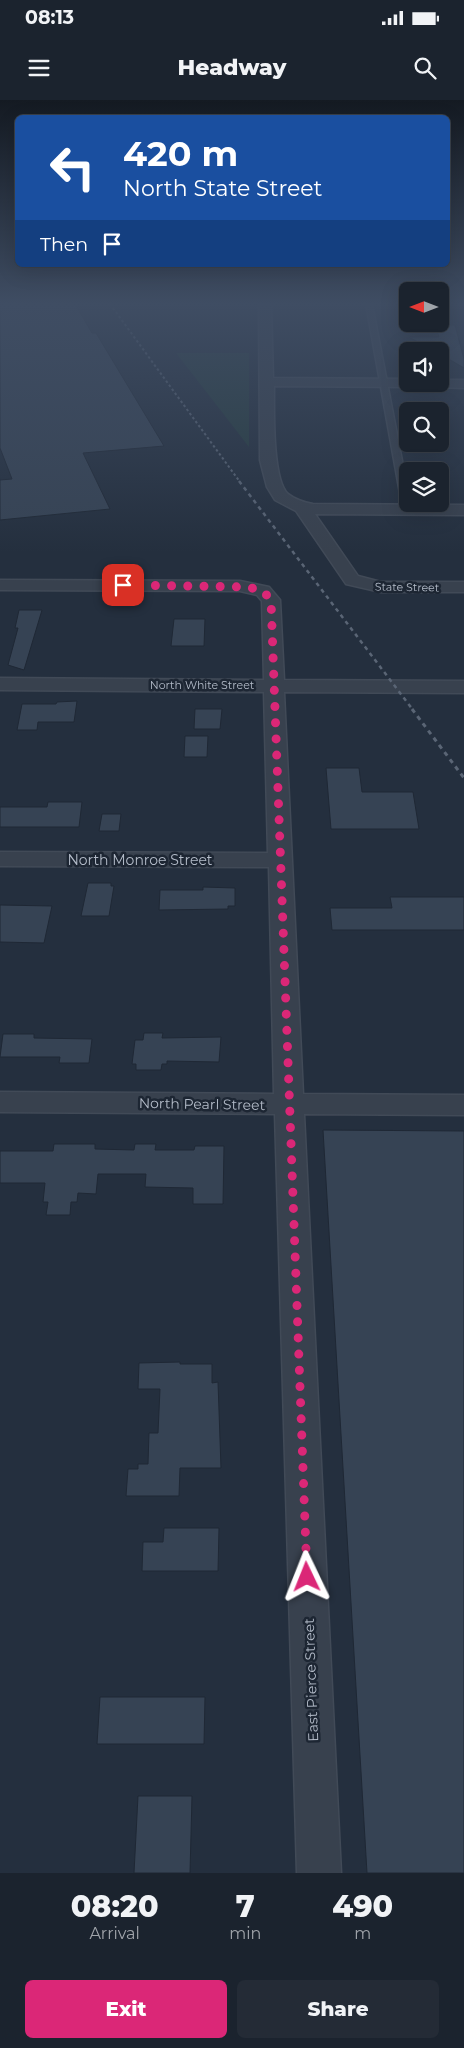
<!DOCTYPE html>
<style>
:root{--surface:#1b232e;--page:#242b36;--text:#f1f3f6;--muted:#a0a4aa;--line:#39404a;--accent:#db2777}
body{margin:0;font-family:Montserrat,sans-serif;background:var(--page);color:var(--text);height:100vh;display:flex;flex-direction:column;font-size:19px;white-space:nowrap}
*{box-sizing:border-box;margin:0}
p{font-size:16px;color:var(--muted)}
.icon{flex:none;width:28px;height:28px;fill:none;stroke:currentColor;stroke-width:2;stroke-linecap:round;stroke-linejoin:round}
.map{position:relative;height:1773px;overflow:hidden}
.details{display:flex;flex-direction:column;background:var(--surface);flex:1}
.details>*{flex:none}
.guide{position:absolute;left:15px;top:15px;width:435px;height:152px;border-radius:8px;box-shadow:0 5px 20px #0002,0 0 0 1px var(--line);background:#1a4fa0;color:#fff;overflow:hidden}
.needle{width:32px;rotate:270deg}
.controls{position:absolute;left:399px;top:182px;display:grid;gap:10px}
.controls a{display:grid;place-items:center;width:50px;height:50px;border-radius:8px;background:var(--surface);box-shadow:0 5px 20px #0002,0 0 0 1px var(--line);font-size:25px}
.pin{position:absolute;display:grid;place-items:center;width:42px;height:42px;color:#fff;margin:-21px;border-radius:10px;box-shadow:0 2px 8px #0006}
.me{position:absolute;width:55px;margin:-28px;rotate:358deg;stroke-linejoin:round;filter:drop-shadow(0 0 4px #0008)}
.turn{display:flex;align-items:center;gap:18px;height:105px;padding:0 25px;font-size:22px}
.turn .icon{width:65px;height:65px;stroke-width:2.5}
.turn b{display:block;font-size:35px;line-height:42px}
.then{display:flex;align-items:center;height:48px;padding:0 25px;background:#0003;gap:10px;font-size:19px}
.eta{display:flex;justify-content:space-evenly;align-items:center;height:85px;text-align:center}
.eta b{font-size:30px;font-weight:800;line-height:35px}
.cta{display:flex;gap:10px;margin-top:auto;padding:10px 25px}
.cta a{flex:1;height:58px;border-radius:8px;background:var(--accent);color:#fff;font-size:20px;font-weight:800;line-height:58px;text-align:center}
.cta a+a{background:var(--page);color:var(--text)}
.status{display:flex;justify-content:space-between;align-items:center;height:35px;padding:0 25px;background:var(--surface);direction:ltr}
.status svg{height:14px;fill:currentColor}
header{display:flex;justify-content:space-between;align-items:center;height:65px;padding:0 25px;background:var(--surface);font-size:22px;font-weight:800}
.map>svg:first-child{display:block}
</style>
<div class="status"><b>08:13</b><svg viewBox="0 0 49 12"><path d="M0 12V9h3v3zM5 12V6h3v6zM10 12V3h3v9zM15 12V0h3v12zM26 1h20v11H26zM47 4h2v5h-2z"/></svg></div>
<header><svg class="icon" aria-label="menu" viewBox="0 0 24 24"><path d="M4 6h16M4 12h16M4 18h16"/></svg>Headway<svg class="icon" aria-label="search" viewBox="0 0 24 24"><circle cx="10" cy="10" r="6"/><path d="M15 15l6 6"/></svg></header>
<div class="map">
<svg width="464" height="1773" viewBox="0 0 464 1773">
<rect width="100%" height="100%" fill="#242f3e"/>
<polygon fill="#263c3f" points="176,253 249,253 249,347"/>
<g fill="#364354" stroke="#1f2835">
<polygon points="0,204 75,204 92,233 96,233 164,346 83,353 110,409 0,420 0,380 12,379 0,348"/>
<polygon points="435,225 455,225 464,259 464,268 440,254 440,251 434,251 409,237 439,237"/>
<polygon points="19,510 42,510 24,570 8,565 18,528 15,528"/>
<polygon points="174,519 205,519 204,546 171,546"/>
<polygon points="77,601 74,622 38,622 37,630 17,630 22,604 56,604 57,602"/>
<polygon points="195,609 222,609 220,629 194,629"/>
<polygon points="185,636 208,636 207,657 184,657"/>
<polygon points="326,668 359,668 362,692 413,692 419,729 331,729"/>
<polygon points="48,702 82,702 79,727 0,727 0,707 47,707"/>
<polygon points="102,714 121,714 119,731 99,731"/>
<polygon points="88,783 111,783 111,786 114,786 109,816 81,816"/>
<polygon points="203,787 235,788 235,806 228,806 228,809 159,810 160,790 203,790"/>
<polygon points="390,797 464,797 464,830 332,830 330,808 392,808"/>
<polygon points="0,805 52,806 44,843 0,842"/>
<polygon points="144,933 163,933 162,938 221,937 219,962 167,961 167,964 162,964 161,970 136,970 136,964 132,964 135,940 143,940"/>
<polygon points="3,934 34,934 34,938 92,939 89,963 59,963 60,957 0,957"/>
<polygon points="323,1030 464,1031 464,1773 367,1773"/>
<polygon points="54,1044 95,1044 95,1049 134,1050 135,1044 156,1044 155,1050 194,1050 195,1046 224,1046 223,1104 193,1104 193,1088 145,1087 146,1074 98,1074 96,1094 78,1093 77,1102 71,1102 70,1115 46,1115 48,1102 43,1102 45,1083 0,1083 0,1051 53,1051"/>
<polygon points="180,1262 180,1264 212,1264 212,1283 218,1282 221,1368 180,1368 179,1396 126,1396 128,1369 138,1369 138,1364 148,1364 149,1333 158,1333 160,1289 138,1289 139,1263"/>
<polygon points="164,1428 219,1428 218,1471 142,1471 143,1442 163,1442"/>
<polygon points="100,1597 205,1597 204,1644 97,1644"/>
<polygon points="138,1696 192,1696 190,1773 134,1773"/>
</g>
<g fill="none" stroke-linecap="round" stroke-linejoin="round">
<defs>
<polygon id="lane" points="366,204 372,204 408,392 408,404 410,404 411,410 407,412 403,410"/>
<g id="street">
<path d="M259,204H271L273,278L408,279V284H414L408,287L274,286C274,308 272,380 288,394C294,399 305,403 313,404L464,405V415L315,414L358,476L381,482H464V492H381L346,484L296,411L275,400L267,387L260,360Z"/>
<polygon points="440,280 464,280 464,288 435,287 433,284 440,284"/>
<polygon points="0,480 240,481 269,487 280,500 284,580 464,581 464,593 284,592 303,994 464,995 464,1015 304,1014 341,1773 297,1773 275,1014 0,1012 0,992 274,994 269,767 0,766 0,752 268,753 264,592 0,590 0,578 264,580 262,501 257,495 240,491 0,490"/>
</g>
</defs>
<use href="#lane" stroke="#414a57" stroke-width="3"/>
<use href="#street" stroke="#414a57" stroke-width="3"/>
<use href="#lane" fill="#38414e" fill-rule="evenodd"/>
<use href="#street" fill="#38414e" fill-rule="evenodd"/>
<polyline stroke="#5a6575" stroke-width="2" stroke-dasharray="2.5 2.5" stroke-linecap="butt" points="110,204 240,382"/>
<polyline stroke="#5a6575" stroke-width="2.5" stroke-dasharray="4 4" stroke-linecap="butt" points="239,381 413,610"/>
<polyline stroke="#5a6575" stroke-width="3" stroke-dasharray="4.5 4.5" stroke-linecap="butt" points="412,609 464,678"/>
</g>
<linearGradient id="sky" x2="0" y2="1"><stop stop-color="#141a22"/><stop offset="0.45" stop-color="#3f4d63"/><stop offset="1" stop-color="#3f4d63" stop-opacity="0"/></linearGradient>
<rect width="464" height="452" fill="url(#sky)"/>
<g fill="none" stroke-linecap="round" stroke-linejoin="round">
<polyline stroke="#db2777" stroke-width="9" stroke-dasharray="0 16.2" points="123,485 248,487 263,491 271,500 307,1477"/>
</g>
<g text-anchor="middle" stroke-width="5" stroke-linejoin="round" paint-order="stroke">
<g font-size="11" fill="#b4bcc9" stroke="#1d2633">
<text transform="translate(407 487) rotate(1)" y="4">State Street</text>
<text x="202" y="589">North White Street</text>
</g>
<g font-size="14" fill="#b4bcc9" stroke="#1d2633">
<text x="140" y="765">North Monroe Street</text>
<text transform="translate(202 1004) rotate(1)" y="5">North Pearl Street</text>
<text transform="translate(311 1580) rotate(-92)" y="5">East Pierce Street</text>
</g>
</g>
</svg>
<div class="controls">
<a><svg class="needle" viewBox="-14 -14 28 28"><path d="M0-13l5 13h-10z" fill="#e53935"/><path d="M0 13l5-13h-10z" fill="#a0a4aa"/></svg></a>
<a><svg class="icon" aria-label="sound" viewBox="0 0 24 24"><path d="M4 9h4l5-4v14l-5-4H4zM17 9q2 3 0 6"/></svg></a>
<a><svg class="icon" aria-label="search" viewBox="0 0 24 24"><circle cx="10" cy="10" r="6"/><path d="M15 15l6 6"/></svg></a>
<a><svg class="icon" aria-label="layers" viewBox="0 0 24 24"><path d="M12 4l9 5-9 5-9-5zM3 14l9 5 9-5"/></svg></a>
</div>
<div class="pin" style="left:123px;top:485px;background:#d93025"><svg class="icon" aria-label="arrive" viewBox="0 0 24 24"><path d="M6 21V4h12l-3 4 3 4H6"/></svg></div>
<svg class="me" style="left:307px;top:1477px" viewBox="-20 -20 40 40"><path d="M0-17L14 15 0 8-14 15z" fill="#db2777" stroke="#fff" stroke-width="4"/></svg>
<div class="guide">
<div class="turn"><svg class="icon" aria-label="left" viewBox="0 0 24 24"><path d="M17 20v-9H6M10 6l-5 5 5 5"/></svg><div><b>420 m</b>North State Street</div></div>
<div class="then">Then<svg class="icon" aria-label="arrive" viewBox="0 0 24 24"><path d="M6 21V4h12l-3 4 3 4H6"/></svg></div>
</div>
</div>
<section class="details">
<div class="eta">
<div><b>08:20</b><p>Arrival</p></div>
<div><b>7</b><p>min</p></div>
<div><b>490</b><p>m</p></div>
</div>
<div class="cta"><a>Exit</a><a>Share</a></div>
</section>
